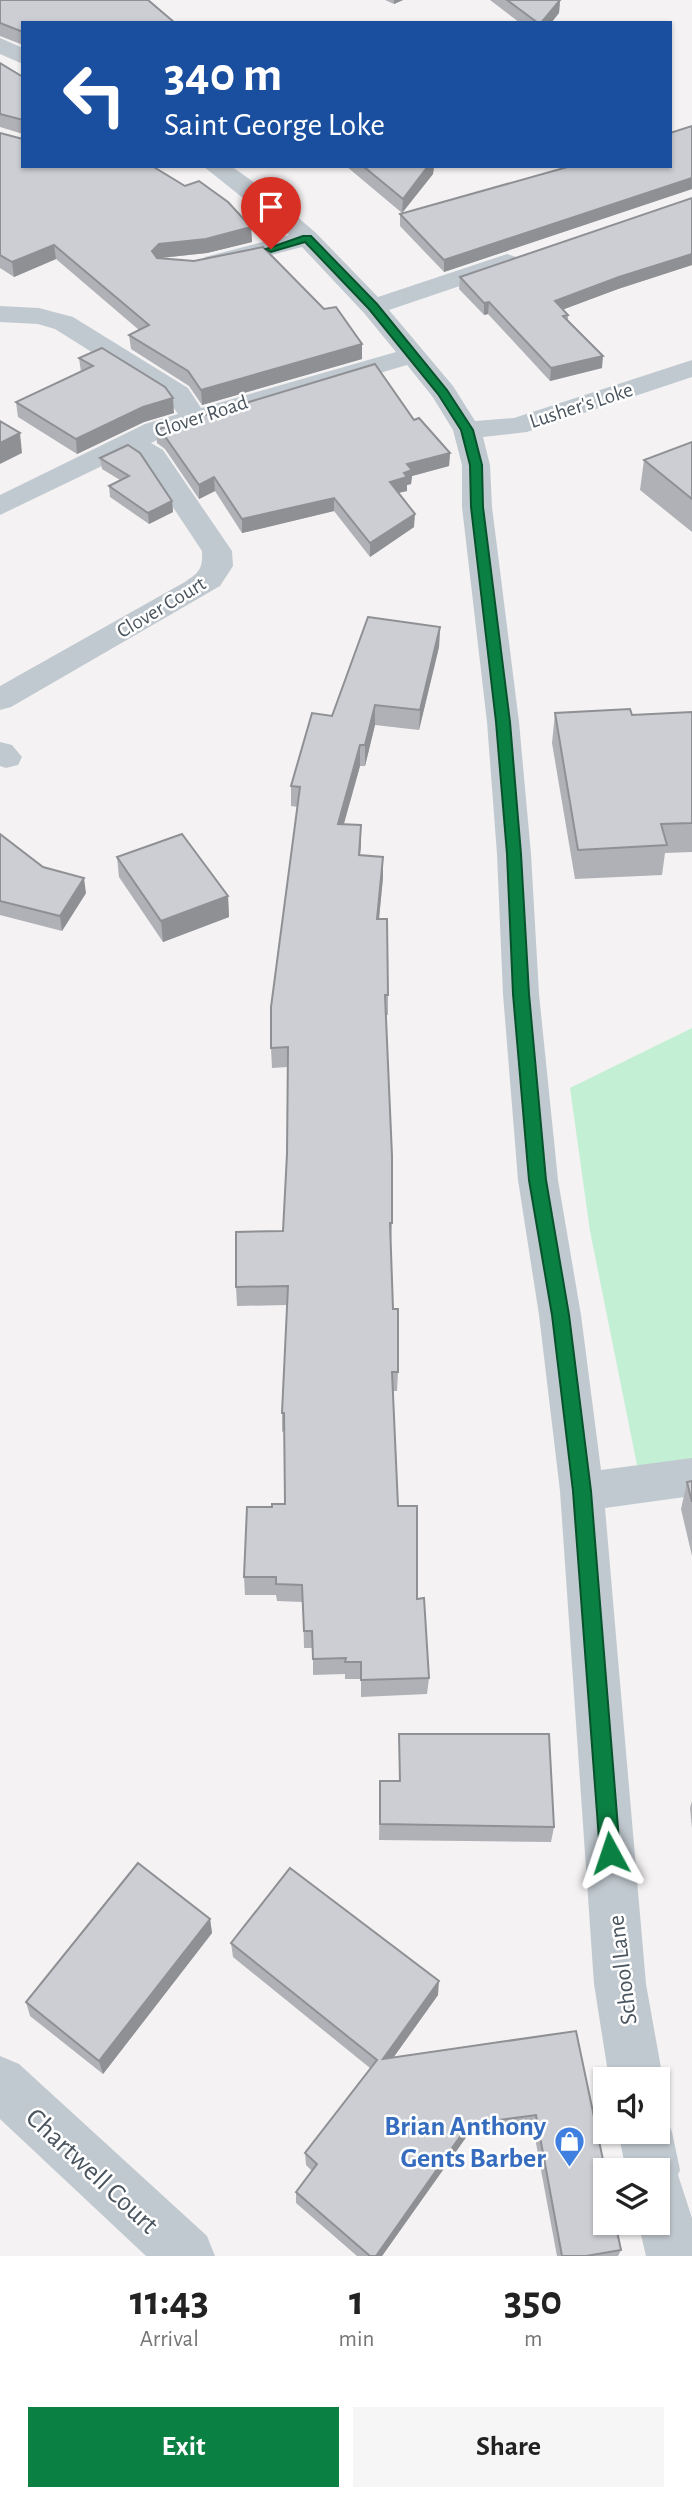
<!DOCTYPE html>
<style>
:root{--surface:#fff;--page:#f6f6f6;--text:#222;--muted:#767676;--accent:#0b8043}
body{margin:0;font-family:"Alegreya Sans",sans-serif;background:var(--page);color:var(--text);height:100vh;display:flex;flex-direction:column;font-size:26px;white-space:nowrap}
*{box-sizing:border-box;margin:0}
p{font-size:23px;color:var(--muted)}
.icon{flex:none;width:38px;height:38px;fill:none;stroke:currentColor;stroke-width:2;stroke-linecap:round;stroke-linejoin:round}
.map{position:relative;height:2256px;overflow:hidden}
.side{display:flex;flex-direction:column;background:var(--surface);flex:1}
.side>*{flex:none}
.banner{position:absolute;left:21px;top:21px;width:651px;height:147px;border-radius:0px;box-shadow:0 2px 5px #0004;background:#1a4fa0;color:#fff;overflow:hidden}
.controls{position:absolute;left:593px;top:2067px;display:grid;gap:14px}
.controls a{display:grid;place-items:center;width:77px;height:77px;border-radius:0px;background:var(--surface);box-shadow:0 2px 5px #0004;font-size:35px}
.pin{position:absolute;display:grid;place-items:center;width:60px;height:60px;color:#fff;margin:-72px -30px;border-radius:50% 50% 50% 0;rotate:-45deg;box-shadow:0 0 7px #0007}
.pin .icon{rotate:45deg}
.me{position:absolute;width:77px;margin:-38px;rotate:355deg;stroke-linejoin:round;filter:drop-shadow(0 0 5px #0008)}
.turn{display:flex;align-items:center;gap:24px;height:147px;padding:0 28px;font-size:32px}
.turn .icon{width:91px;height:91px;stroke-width:2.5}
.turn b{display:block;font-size:49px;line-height:60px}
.eta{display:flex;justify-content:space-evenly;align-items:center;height:119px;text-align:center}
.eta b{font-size:42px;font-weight:600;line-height:49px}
.primary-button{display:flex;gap:14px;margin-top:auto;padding:14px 28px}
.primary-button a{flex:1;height:80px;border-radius:0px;background:var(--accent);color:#fff;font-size:28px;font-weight:600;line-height:80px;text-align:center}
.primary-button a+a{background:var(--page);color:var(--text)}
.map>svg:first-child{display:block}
</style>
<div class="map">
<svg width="692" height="2256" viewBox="0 0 692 2256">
<rect width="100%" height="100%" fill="#f4f2f2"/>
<polygon fill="#c3efd5" points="692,1028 692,1470 640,1480 590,1231 570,1088"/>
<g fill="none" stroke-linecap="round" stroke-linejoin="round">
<g fill="#c1c9d0" fill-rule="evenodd">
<polygon points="0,38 23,48 23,64 0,54"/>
<path d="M203,166H231L272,195L316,233L378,297L507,254L516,257L520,262L516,267L389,310L453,386L475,421L514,418L692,360V377L527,432L483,437L490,465L492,507L519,722L531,854L539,994L558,1180L581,1315L601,1470L692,1458V1496L605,1508L646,1984L663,2079L658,2090V2079H609L594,1984L560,1491L539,1315L518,1180L503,994L497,854L487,722L462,507V465L453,430L432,396L407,365L165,436L151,443L163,450L232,551L233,566L220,586L11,707L0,710V686L183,583C199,573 203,569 202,551L143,462L129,453L0,515V495L145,424L178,414L168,400L55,329L38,324L0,322V306L39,308L73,317L188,388L201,408L396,352L364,313L302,247L214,270L205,267L201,262L205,257L289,235Z"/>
<polygon points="0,742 12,745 22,757 18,765 6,768 0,766"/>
<polygon points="0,2056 19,2064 207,2236 215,2256 146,2256 0,2119"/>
<polygon points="658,2110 664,2113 672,2132 680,2170 678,2175 692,2218 692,2256 646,2256 638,2222 658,2222 658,2170 626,2170 618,2132 658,2132"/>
</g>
</g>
<g fill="#afb1b6">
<polygon points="0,0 23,23 23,45 0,36"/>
<polygon points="385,0 403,0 394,4"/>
<polygon points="490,0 560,0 559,13 551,23 520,23"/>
<polygon points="0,63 23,77 23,134 0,127"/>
<polygon points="692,126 692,189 444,272 400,226 400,214 670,166"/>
<polygon points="0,133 251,227 252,242 207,253 160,258 362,359 202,405 189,386 131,349 129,335 139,330 56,259 14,277 0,268"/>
<polygon points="346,166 434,166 433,174 402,213"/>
<polygon points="692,198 692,265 618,289 563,309 568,315 568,321 602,368 550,381 488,314 484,315 459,289 460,277"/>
<polygon points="79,358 174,413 144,422 77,454 18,417 16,402 81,372"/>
<polygon points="414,420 450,453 449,466 412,476 411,484 407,485 407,491 398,493 414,527 370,557 334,511 242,533 215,491 199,499 165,449 157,443 156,430"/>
<polygon points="692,442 692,532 640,490 644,460"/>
<polygon points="100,458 172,501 173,512 149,524 110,497 109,486 120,480 102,469"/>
<polygon points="440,627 439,647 419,730 375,725 365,766 360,766 344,824 361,825 360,855 383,857 383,877 379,919 388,995 388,1015 386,1015 392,1223 391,1242 393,1309 398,1372 397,1391 393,1391 398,1506 417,1599 429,1678 427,1694 361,1697 361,1679 345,1679 345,1674 313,1675 313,1648 304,1648 303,1602 277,1601 276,1595 245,1595 244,1577 272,1507 285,1504 284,1431 282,1432 282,1413 287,1305 237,1306 236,1287 283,1231 287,1154 287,1067 272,1068 271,1048 298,807 291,806 291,786 332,716"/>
<polygon points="692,712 692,852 665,853 662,875 575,879 552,743 555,713 632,715"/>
<polygon points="0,834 43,867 86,893 62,931 0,915"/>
<polygon points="117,857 228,896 229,917 163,942 119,877"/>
<polygon points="692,1481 692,1556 681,1509 687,1482"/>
<polygon points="399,1734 554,1827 551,1842 379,1840 380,1781 399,1781"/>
<polygon points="692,1801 692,1828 690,1808"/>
<polygon points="210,1919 212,1933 103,2074 30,2016 26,2002"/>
<polygon points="231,1943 438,1995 393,2058 576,2031 621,2250 618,2256 557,2256 533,2127 467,2136 382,2256 357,2256 296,2203 296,2192 312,2171 306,2165 305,2153 370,2068 233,1957"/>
</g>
<g fill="#8f9094">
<polygon points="394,0 403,0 394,4"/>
<polygon points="560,0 559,13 551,23 541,23"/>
<polygon points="428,166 434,166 433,174 402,213 403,199"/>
<polygon points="692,178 692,189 444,272 444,260"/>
<polygon points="251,227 252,242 207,253 160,258 153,266 152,251 159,244"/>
<polygon points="54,245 56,259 14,277 12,262"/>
<polygon points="692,254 692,265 618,289 554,313 555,301 619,277"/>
<polygon points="489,302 488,314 484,315 484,303"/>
<polygon points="362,344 362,359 202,405 201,390"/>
<polygon points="603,356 602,368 550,381 551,368"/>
<polygon points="173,398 174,413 144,422 77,454 76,439 143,407"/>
<polygon points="20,433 22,453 0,464 0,443"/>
<polygon points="450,453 449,466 412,476 411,484 407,485 407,491 389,495 390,482 404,473 407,464"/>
<polygon points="214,477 215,491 199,499 199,485"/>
<polygon points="334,498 334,511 242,533 242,519"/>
<polygon points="172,501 173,512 149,524 148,513"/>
<polygon points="415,514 414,527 370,557 370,543"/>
<polygon points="440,627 439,647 419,730 420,710"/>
<polygon points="375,705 375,725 365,766 365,745"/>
<polygon points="360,745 360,766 338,844 338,824"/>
<polygon points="361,825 361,845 358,876 359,855"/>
<polygon points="383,857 383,877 377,939 377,919"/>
<polygon points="84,878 86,893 62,931 60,916"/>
<polygon points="228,896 229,917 163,942 161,921"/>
<polygon points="210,1919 212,1933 103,2074 99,2061"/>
<polygon points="439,1981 438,1995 383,2072 383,2059"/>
<polygon points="469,2124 467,2136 382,2256 376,2256"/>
</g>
<g fill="#ccced4" stroke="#8f9094" stroke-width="2">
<polygon points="0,0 148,0 175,23 23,23 23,33 23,32 0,23"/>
<polygon points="507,0 560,0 541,23 538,23"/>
<polygon points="0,63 23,77 23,120 0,114"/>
<polygon points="692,126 692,178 444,260 400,214 571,166 670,166 670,133"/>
<polygon points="0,133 23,139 23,166 152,166 185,186 199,181 228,202 251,227 206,239 159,244 152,251 157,258 194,261 263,247 324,309 336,307 362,344 201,390 188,371 129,335 149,325 54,245 12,262 0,255"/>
<polygon points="363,166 428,166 403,199"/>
<polygon points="692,198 692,254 619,277 555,301 568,315 563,316 603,356 551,368 489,302 484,303 460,277"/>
<polygon points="102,348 165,387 173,398 143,407 76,439 16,402 93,366 79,358"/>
<polygon points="375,364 414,420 419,418 450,453 407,464 412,470 404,473 407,477 390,482 415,514 370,543 334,498 242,519 214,477 199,485 164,435 156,430"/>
<polygon points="0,421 20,433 0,443"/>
<polygon points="692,442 692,499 644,460"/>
<polygon points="128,445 140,453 172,501 148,513 109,486 129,476 100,458"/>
<polygon points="368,617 440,627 420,710 375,705 365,745 360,745 338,824 361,825 359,855 383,857 377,919 387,919 388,995 385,995 392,1156 392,1223 390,1223 393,1309 398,1309 398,1372 392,1372 398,1506 417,1506 417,1599 424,1598 429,1678 361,1680 361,1662 345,1662 346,1658 313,1659 312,1631 304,1631 302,1585 276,1584 276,1577 244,1577 247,1507 272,1507 272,1504 285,1504 284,1413 282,1413 288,1286 236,1287 236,1232 283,1231 287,1154 288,1047 271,1048 271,1007 300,787 291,786 312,713 332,716"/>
<polygon points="630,709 632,715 692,712 692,823 661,824 667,845 578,850 555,713"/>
<polygon points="0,834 43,867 84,878 60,916 0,901"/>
<polygon points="182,834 228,896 161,921 117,857"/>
<polygon points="692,1481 692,1502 687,1482"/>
<polygon points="399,1734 549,1734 554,1827 380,1824 380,1781 400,1781"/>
<polygon points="138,1863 210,1919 99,2061 26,2002"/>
<polygon points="290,1868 439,1981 383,2059 576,2031 606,2174 606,2222 615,2222 621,2250 586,2256 562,2256 536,2115 469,2124 376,2256 370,2256 296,2192 317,2164 305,2153 377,2060 231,1943"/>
</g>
<polygon fill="#0b8043" stroke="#07532c" stroke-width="2" points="303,236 311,236 377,304 447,390 473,430 482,465 483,507 510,722 521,854 529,994 546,1180 569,1315 591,1491 620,1853 617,1860 610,1863 603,1860 600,1853 573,1491 552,1315 529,1180 513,994 507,854 496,722 471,507 470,465 461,430 438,394 369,309 305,242 271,252 266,249"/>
<defs>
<symbol id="shop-pin" viewBox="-11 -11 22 30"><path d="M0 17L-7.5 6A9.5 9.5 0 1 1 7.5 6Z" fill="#3f7fe0" stroke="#fff"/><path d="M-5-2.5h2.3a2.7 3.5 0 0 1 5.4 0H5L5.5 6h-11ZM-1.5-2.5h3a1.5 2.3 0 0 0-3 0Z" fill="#fff"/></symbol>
</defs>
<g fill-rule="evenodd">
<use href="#shop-pin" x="552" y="2124" width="35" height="47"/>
</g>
<g text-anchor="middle" stroke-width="5" stroke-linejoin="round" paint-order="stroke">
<g font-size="21" fill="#4a555f" stroke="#fff">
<text transform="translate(581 405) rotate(-18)" y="7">Lusher's Loke</text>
<text transform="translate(201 416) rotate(-18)" y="7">Clover Road</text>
<text transform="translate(161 607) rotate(-31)" y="7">Clover Court</text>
</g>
<g font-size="24" fill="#4a555f" stroke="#fff">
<text transform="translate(622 1970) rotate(-97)" y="8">School Lane</text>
</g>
<g font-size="28" font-weight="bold" fill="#366cbe" stroke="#fff" text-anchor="end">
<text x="546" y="2135">Brian Anthony<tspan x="546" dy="32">Gents Barber</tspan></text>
</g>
<g font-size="28" fill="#4a555f" stroke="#fff">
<text transform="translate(93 2170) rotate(43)" y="10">Chartwell Court</text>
</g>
</g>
</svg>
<div class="controls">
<a><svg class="icon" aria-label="sound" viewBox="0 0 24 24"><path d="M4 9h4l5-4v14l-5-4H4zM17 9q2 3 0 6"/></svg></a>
<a><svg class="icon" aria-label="layers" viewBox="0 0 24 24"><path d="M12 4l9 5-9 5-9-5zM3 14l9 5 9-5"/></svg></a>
</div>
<div class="pin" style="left:271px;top:249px;background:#d93025"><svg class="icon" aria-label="arrive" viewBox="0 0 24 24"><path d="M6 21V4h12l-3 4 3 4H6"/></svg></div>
<svg class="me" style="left:610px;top:1853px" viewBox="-20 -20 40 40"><path d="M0-17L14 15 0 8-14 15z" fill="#0b8043" stroke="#fff" stroke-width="4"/></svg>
<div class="banner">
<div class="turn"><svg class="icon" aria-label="left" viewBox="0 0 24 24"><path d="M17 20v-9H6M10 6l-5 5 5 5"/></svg><div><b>340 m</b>Saint George Loke</div></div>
</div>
</div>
<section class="side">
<div class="eta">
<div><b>11:43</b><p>Arrival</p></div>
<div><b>1</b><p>min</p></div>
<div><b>350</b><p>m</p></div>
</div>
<div class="primary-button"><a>Exit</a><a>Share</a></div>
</section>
